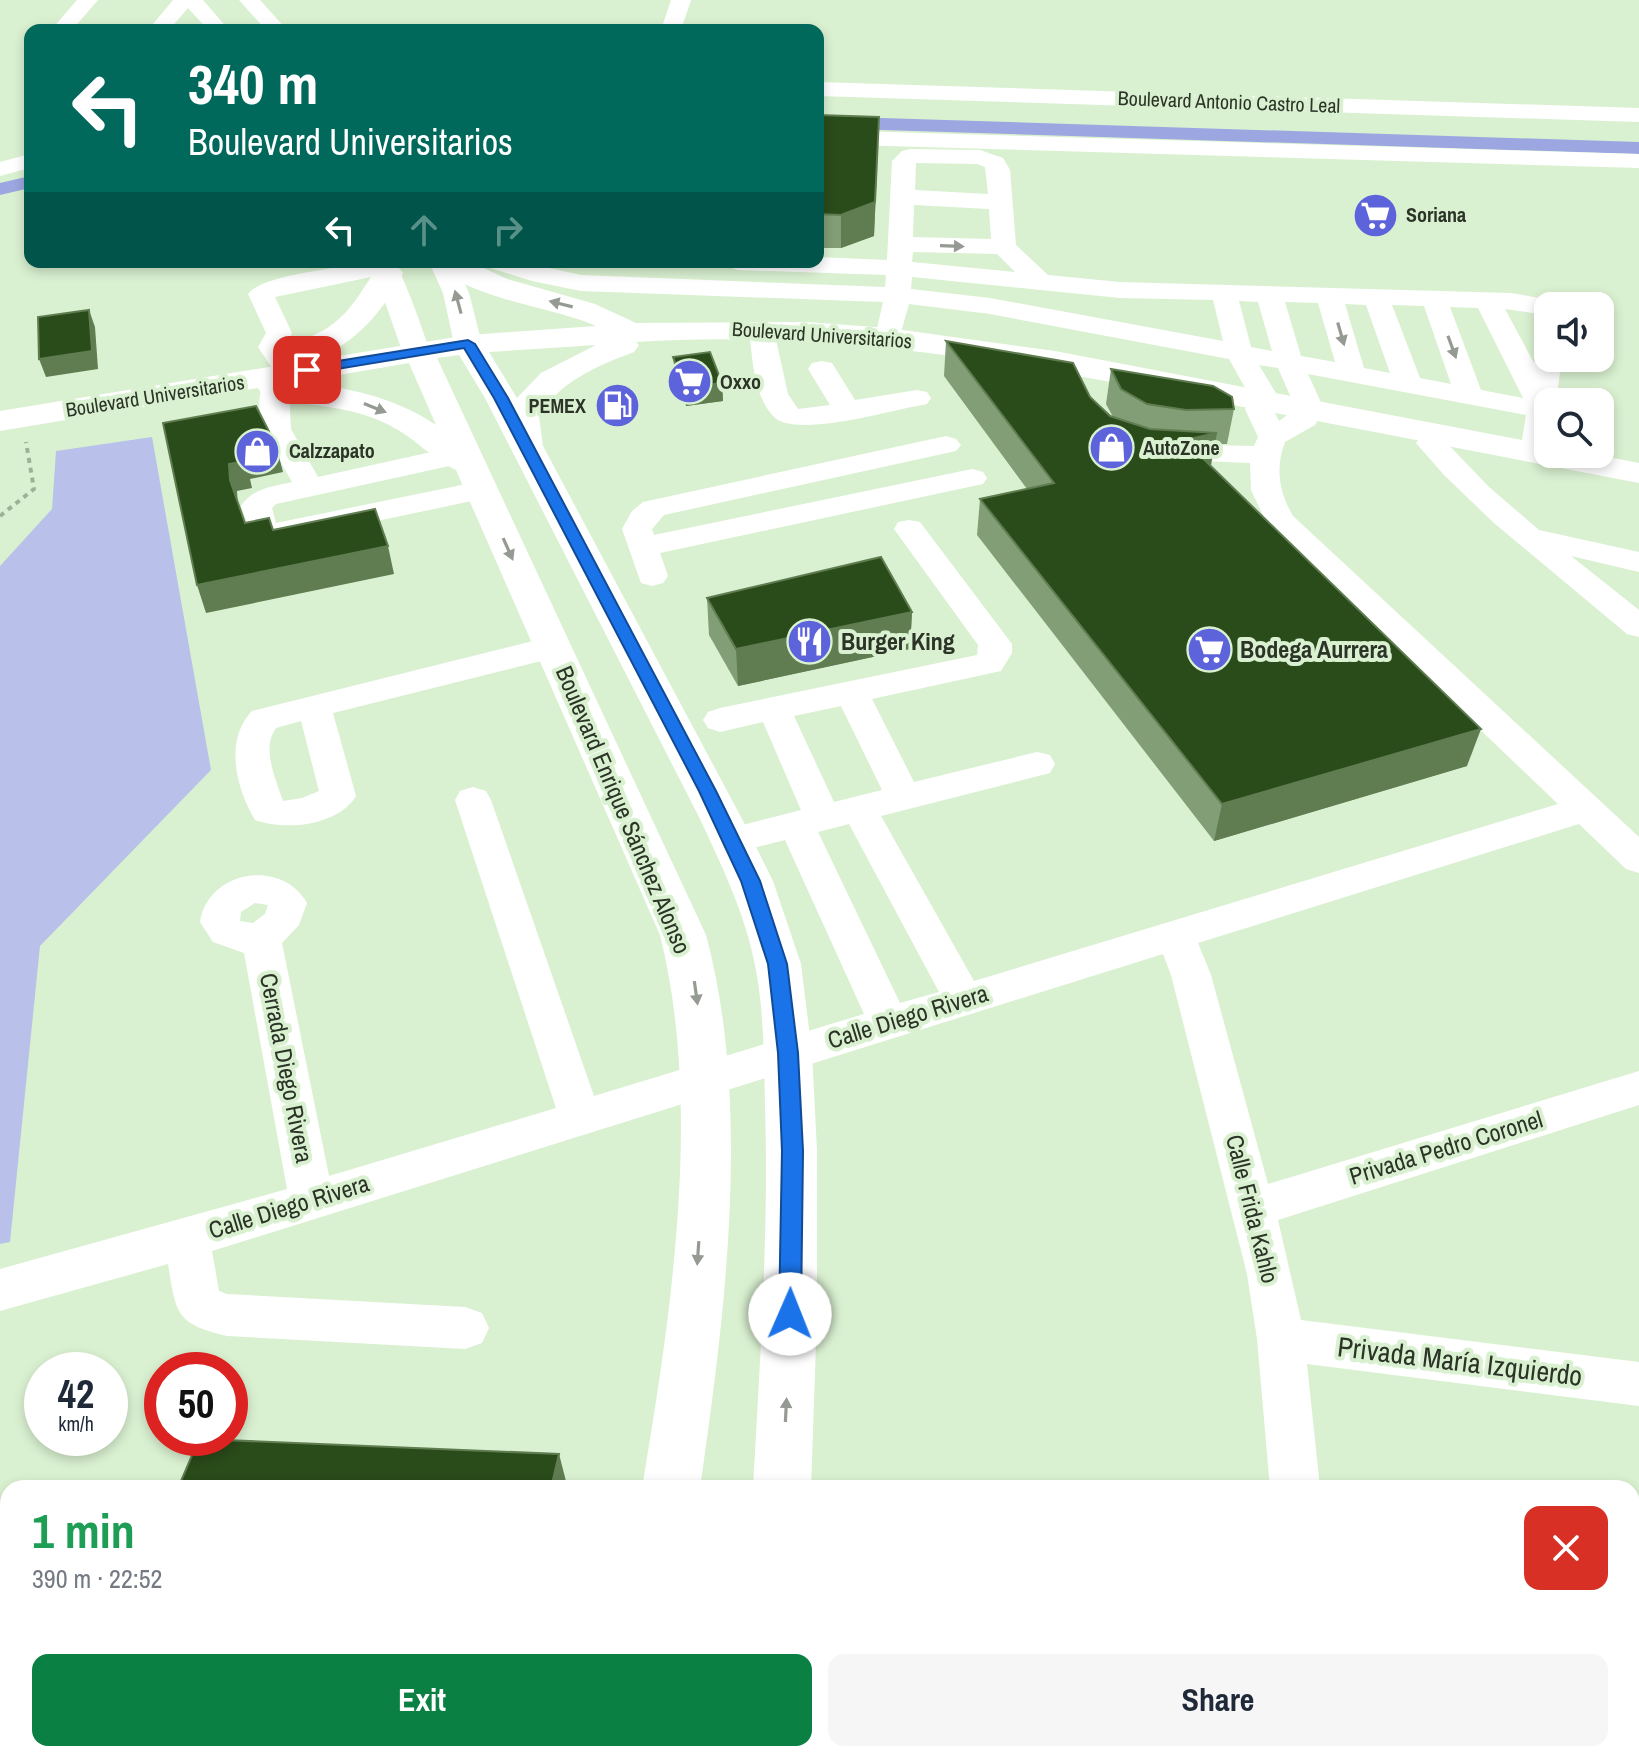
<!DOCTYPE html>
<meta charset="utf-8">
<style>
:root{--surface:#fff;--page:#f6f6f7;--text:#1f2937;--muted:#747a83;--accent:#0b8043}
body{margin:0;font-family:"Archivo Narrow",sans-serif;background:var(--page);color:var(--text);height:100vh;display:flex;flex-direction:column;font-size:30px;white-space:nowrap}
*{box-sizing:border-box;margin:0}
p{font-size:26px;color:var(--muted)}
.icon{flex:none;width:44px;height:44px;fill:none;stroke:currentColor;stroke-width:2;stroke-linecap:round;stroke-linejoin:round}
.map{position:relative;flex:1;overflow:hidden}
.side{position:absolute;left:0px;top:1480px;width:1640px;height:282px;display:flex;flex-direction:column;background:var(--surface);border-radius:24px 24px 0 0;box-shadow:0 4px 12px #0003}
.side>*{flex:none}
.banner{position:absolute;left:24px;top:24px;width:800px;height:244px;border-radius:16px;box-shadow:0 4px 12px #0003;background:#00695c;color:#fff;overflow:hidden}
.tools{position:absolute;left:1534px;top:292px;display:grid;gap:16px}
.tools a{display:grid;place-items:center;width:80px;height:80px;border-radius:16px;background:var(--surface);box-shadow:0 4px 12px #0003;font-size:40px}
.speed{position:absolute;left:24px;top:1352px;display:flex;gap:16px;font-size:40px;font-weight:700;text-align:center}
.speed>*{display:grid;place-content:center;width:104px;height:104px;border-radius:50%;background:var(--surface);box-shadow:0 4px 12px #0003;line-height:1}
.speed small{font-size:20px;font-weight:400}
.speed .limit{border:12px solid #d22;background:#fff;color:#111}
.pin{position:absolute;display:grid;place-items:center;width:68px;height:68px;color:#fff;margin:-34px;border-radius:16px;box-shadow:0 4px 12px #0006}
.me{position:absolute;width:88px;margin:-44px;rotate:1deg;stroke-linejoin:round;filter:drop-shadow(0 0 6px #0008)}
.turn{display:flex;align-items:center;gap:28px;height:168px;padding:0 32px;font-size:36px}
.turn .icon{width:104px;height:104px;stroke-width:2.5}
.turn b{display:block;font-size:56px;line-height:68px}
.lanes{display:flex;align-items:center;height:76px;padding:0 32px;background:#0003;justify-content:center;gap:40px;direction:ltr}
.lanes .off{opacity:.35}
.round{display:grid;place-items:center;flex:none;width:84px;height:84px;border-radius:16px;background:var(--page)}
.head{display:flex;align-items:center;justify-content:space-between;height:136px;padding:0 32px}
h1{font-size:48px;font-weight:700;line-height:60px;color:#1e9e55}
.action{display:flex;gap:16px;margin-top:auto;padding:16px 32px}
.action a{flex:1;height:92px;border-radius:16px;background:var(--accent);color:#fff;font-size:32px;font-weight:700;line-height:92px;text-align:center}
.action a+a{background:var(--page);color:var(--text)}
.map>svg:first-child{display:block}
</style>
<div class="map">
<svg width="1639" height="1761" viewBox="0 0 1639 1761">
<rect width="100%" height="100%" fill="#daf1d1"/>
<polygon fill="#b9c1ea" points="152,437 211,770 40,946 10,1242 0,1244 0,566 52,509 56,451"/>
<g fill="none" stroke-linecap="round" stroke-linejoin="round">
<g fill="#9ca7e1" fill-rule="evenodd">
<polygon points="818,116 1639,142 1639,154 818,128"/>
<polygon points="30,176 30,188 0,195 0,183"/>
</g>
<polyline stroke="#9eb197" stroke-width="4" stroke-dasharray="5 5" stroke-linecap="butt" points="0,516 34,489 26,442"/>
<polyline stroke="#9eb197" stroke-width="6" stroke-dasharray="8 8" stroke-linecap="butt" points="1320,1754 1320,1761"/>
<g fill="#fff" fill-rule="evenodd">
<polygon points="77,0 98,0 72,30 51,30"/>
<polygon points="173,0 203,0 229,30 208,30 188,8 169,30 148,30"/>
<polygon points="239,0 260,0 287,30 266,30"/>
<polygon points="671,0 691,0 681,30 661,30"/>
<polygon points="818,82 1639,108 1639,122 818,96"/>
<polygon points="818,130 1639,154 1639,168 818,144"/>
<path d="M910,149L980,150L1003,158L1010,170L1016,245L1048,275L1120,282L1511,293L1557,301L1560,306H1548V315L1505,309L1534,363L1538,352L1548,350V358H1562L1556,402H1548L1549,454L1545,459L1535,462L1525,459L1520,453L1526,415L1308,374L1324,409L1315,425L1285,442C1275,468 1279,492 1293,516L1639,837V873L1626,869L1579,824L1198,943L1211,975L1268,1184L1639,1071V1105L1278,1220L1301,1320L1639,1362V1406L1307,1364L1320,1488H1270L1257,1339L1247,1274L1171,975L1163,954L212,1251L219,1291L227,1294L465,1307L482,1313L489,1328L482,1343L465,1349L227,1336C176,1324 176,1314 168,1264L0,1311V1269L287,1189L244,953L213,942L200,922C208,870 282,858 307,903L299,925L282,943L329,1176L556,1108L455,800L460,791L473,787L486,791L491,800L594,1096L864,1014L785,840L732,853L719,849L713,840L719,831L801,810L763,722L720,732L708,728L703,720L708,712L720,708L977,655L978,645L894,529L898,522L909,520L920,522L1012,644V653L1001,671L872,699L914,782L1037,752L1050,755L1055,764L1050,773L881,816L974,981L1558,804L1269,528L1251,490L1250,463L1152,459L1147,453L1152,447L1162,444L1254,446L1258,437L1245,409L1252,400L1229,359L990,314L909,304L898,343H878L875,337L883,302L581,291L532,281L487,267L483,262H522L581,275L885,287L886,275L738,270L729,267L725,262H818V257L887,260L892,161L902,151ZM916,163L977,164L985,167L988,194L915,190ZM914,205L989,209L991,239L913,237ZM913,252L997,254L1015,272L912,262ZM912,277L1120,298L1213,300L1223,341L990,298L911,289ZM1239,301L1258,302L1272,351L1251,347ZM1285,302L1318,303L1335,362L1301,356ZM1345,304L1366,305L1390,373L1364,368ZM1392,305L1424,306L1451,384L1420,378ZM1450,307L1478,308L1523,398L1481,390ZM1259,365L1278,368L1296,409L1279,421L1273,409L1280,400ZM841,706L882,790L834,802L794,716ZM849,824L939,992L900,1003L818,832ZM255,903L268,905L265,914L253,923L240,921L241,912Z"/>
<polygon points="30,154 30,168 0,176 0,162"/>
<path d="M369,262H395C409,290 419,320 430,351L426,357H406L402,351L376,276L275,297L292,333L286,347L296,362L292,368L282,370L272,368L258,347L266,333L248,294C262,274 344,268 369,262Z"/>
<polygon points="429,262 455,262 469,293 482,344 478,350 458,350 454,344 443,293"/>
<path d="M763,332L773,334L776,340L788,394L798,409L830,405L808,369L812,363L822,361L832,363L855,400L917,390L927,392L931,398L927,404L917,406C888,411 793,439 773,416C755,396 753,365 750,340L753,334Z"/>
<path d="M275,381L285,383L289,389L291,429L318,477L454,447L464,450L469,456L464,462L454,465L276,504L272,508L276,523L481,481L492,484L496,490L492,496L481,499L278,542L252,537L241,506C253,488 271,487 292,482C279,458 246,410 265,383Z"/>
<polygon points="1431,434 1441,437 1489,487 1539,530 1639,552 1639,572 1571,556 1639,610 1639,637 1627,634 1494,523 1444,475 1416,443 1421,437"/>
<polygon points="946,436 956,439 961,445 956,451 664,515 652,529 654,535 972,469 983,472 987,478 983,484 660,553 668,576 663,583 652,586 641,583 622,529 632,511 643,502"/>
<path d="M553,636L565,639L570,647L565,655L333,713L356,796C338,826 285,831 255,820C236,788 224,740 252,711ZM301,721L319,791L302,798L283,801C276,780 261,748 276,728Z"/>
<polygon points="205,1754 262,1754 259,1761 202,1761"/>
<polygon points="1469,1754 1567,1754 1570,1761 1472,1761"/>
</g>
<g fill="#fff" fill-rule="evenodd">
<path d="M436,262H471L507,279L595,304L636,323L807,322L888,328L1055,351L1548,445V454H1593L1639,463V483C1497,456 1354,428 1212,401C1022,364 831,329 636,342L639,345L634,352C597,366 560,381 539,416L543,446L741,817L773,881L801,964L812,1053L817,1151V1314L811,1488H753C760,1360 769,1232 765,1104C764,1058 764,1010 755,965C745,913 721,864 699,817L485,398L459,355L437,358L706,935C752,1106 725,1314 700,1488H642C671,1315 703,1107 660,935L456,470C432,459 414,437 389,425C349,404 305,407 263,396L258,388L0,431V411L281,365L275,358C286,343 314,338 330,326C353,310 362,289 378,267L388,264L398,267L403,273C382,313 357,342 314,360L468,335L596,326C555,307 461,298 436,262ZM596,345L541,373L517,398L489,352ZM409,363L436,425C395,397 346,387 298,382Z"/>
<polygon points="585,1754 649,1754 647,1761 583,1761"/>
<polygon points="721,1754 785,1754 784,1761 720,1761"/>
</g>
</g>
<g fill="#829e76">
<polygon points="818,115 878,149 874,236 841,248 818,248"/>
<polygon points="946,341 1090,397 1113,417 1106,404 1111,369 1234,409 1227,444 1215,444 1211,466 1467,766 1214,841 977,535 980,499 1027,489 944,376"/>
<polygon points="673,357 722,383 723,401 686,406 675,374"/>
<polygon points="707,598 912,612 910,649 738,686 709,635"/>
</g>
<g fill="#5f7d51">
<polygon points="879,117 874,236 841,248 841,215"/>
<polygon points="89,310 95,327 98,369 46,377 39,359"/>
<polygon points="722,383 723,401 686,406 685,388"/>
<polygon points="1217,433 1210,468 1184,440"/>
<polygon points="276,445 283,472 250,479 252,488 237,491 238,507 230,480 229,464 242,452"/>
<polygon points="388,546 394,574 206,613 197,585"/>
<polygon points="912,612 910,649 738,686 736,649"/>
<polygon points="1481,729 1467,766 1214,841 1222,804"/>
<polygon points="559,1454 567,1485 566,1488 551,1488"/>
<polygon points="162,1754 196,1754 192,1761 158,1761"/>
</g>
<g fill="#2a4b1a" stroke="#5f7d51" stroke-width="2">
<polygon points="818,115 879,117 875,202 841,215 818,214"/>
<polygon points="89,310 92,351 39,359 38,317"/>
<polygon points="946,341 1073,363 1090,397 1110,416 1150,429 1217,433 1184,440 1481,729 1222,804 980,499 1054,483"/>
<polygon points="710,352 722,383 685,388 673,357"/>
<polygon points="1111,369 1213,386 1232,397 1234,409 1186,410 1147,404 1121,389"/>
<polygon points="256,406 276,445 242,452 245,461 229,464 230,480 245,523 269,518 273,530 375,509 388,546 197,585 163,423"/>
<polygon points="881,557 912,612 736,649 707,598"/>
<polygon points="199,1439 559,1454 551,1488 178,1488"/>
<polygon points="33,1754 162,1754 158,1761 30,1761"/>
<polygon points="811,1754 950,1754 949,1761 810,1761"/>
</g>
<defs><path id="oneway-solid" d="M-6-.8H1V-3.2L6.5 0L1 3.2V.8H-6Z" transform="scale(2)"/></defs>
<g fill="#959a93">
<use href="#oneway-solid" transform="translate(952 246) rotate(2)"/>
<use href="#oneway-solid" transform="translate(458 302) rotate(-105)"/>
<use href="#oneway-solid" transform="translate(561 304) rotate(-166)"/>
<use href="#oneway-solid" transform="translate(1341 334) rotate(74)"/>
<use href="#oneway-solid" transform="translate(1452 347) rotate(70)"/>
<use href="#oneway-solid" transform="translate(375 408) rotate(22)"/>
<use href="#oneway-solid" transform="translate(508 549) rotate(66)"/>
<use href="#oneway-solid" transform="translate(696 993) rotate(82)"/>
<use href="#oneway-solid" transform="translate(698 1253) rotate(94)"/>
<use href="#oneway-solid" transform="translate(786 1410) rotate(-87)"/>
</g>
<polygon fill="#1a73e8" stroke="#114b97" stroke-width="2" points="468,340 475,344 508,398 716,791 760,881 787,964 798,1053 803,1151 801,1314 798,1321 790,1324 782,1321 779,1314 782,1151 778,1053 768,964 741,881 699,791 494,398 464,348 307,374 301,370 307,366"/>
<defs>
<symbol id="supermarket-disc" viewBox="-11 -11 22 22"><circle r="9.5" fill="#5d63db" stroke="#daf1d1"/><path d="M-6-5.5h2.5l.6 2H6L4.5 2H-2.5L-4.4-4H-6ZM-1.5 3.2a1.3 1.3 0 1 0 .1 0ZM3 3.2a1.3 1.3 0 1 0 .1 0Z" fill="#fff"/></symbol>
<symbol id="fuel-disc" viewBox="-11 -11 22 22"><circle r="9.5" fill="#5d63db" stroke="#daf1d1"/><path d="M-5.5-6h7V0h2V4h1.3V-2.5L3-4.5l.8-.8L6-3V5H2.5V1h-1V6h-7ZM-4.2-4.7v3.2H.2V-4.7Z" fill="#fff"/></symbol>
<symbol id="shop-disc" viewBox="-11 -11 22 22"><circle r="9.5" fill="#5d63db" stroke="#daf1d1"/><path d="M-5-2.5h2.3a2.7 3.5 0 0 1 5.4 0H5L5.5 6h-11ZM-1.5-2.5h3a1.5 2.3 0 0 0-3 0Z" fill="#fff"/></symbol>
<symbol id="restaurant-disc" viewBox="-11 -11 22 22"><circle r="9.5" fill="#5d63db" stroke="#daf1d1"/><path d="M-5-6h1v4h1v-4h1v4h1v-4h1v5L-1.5 .5V6h-2V.5L-5-1ZM5-6V6H3V1.5H1.5Q1.5-4 5-6Z" fill="#fff"/></symbol>
</defs>
<g fill-rule="evenodd">
<use href="#supermarket-disc" x="1350" y="190" width="51" height="51"/>
<use href="#supermarket-disc" x="664" y="356" width="51" height="51"/>
<use href="#fuel-disc" x="592" y="380" width="51" height="51"/>
<use href="#shop-disc" x="1086" y="422" width="51" height="51"/>
<use href="#shop-disc" x="232" y="426" width="51" height="51"/>
<use href="#restaurant-disc" x="784" y="616" width="51" height="51"/>
<use href="#supermarket-disc" x="1184" y="624" width="51" height="51"/>
</g>
<g text-anchor="middle" stroke-width="8" stroke-linejoin="round" paint-order="stroke">
<g font-size="20" fill="#2b3427" stroke="#daf1d1">
<text transform="translate(1229 102) rotate(2)" y="7">Boulevard Antonio Castro Leal</text>
<text transform="translate(822 335) rotate(4)" y="7">Boulevard Universitarios</text>
<text transform="translate(155 396) rotate(-9)" y="7">Boulevard Universitarios</text>
</g>
<g font-size="20" font-weight="bold" fill="#2b3427" stroke="#daf1d1" text-anchor="start">
<text x="1406" y="222">Soriana</text>
<text x="720" y="389">Oxxo</text>
<text x="586" y="413" text-anchor="end">PEMEX</text>
<text x="1143" y="455">AutoZone</text>
<text x="289" y="458">Calzzapato</text>
</g>
<g font-size="24" font-weight="bold" fill="#2b3427" stroke="#daf1d1" text-anchor="start">
<text x="841" y="650">Burger King</text>
<text x="1240" y="658">Bodega Aurrera</text>
</g>
<g font-size="24" fill="#2b3427" stroke="#daf1d1">
<text transform="translate(623 810) rotate(67)" y="8">Boulevard Enrique Sánchez Alonso</text>
<text transform="translate(908 1017) rotate(-17)" y="8">Calle Diego Rivera</text>
<text transform="translate(286 1068) rotate(79)" y="8">Cerrada Diego Rivera</text>
<text transform="translate(1446 1148) rotate(-17)" y="8">Privada Pedro Coronel</text>
<text transform="translate(289 1207) rotate(-17)" y="8">Calle Diego Rivera</text>
<text transform="translate(1252 1209) rotate(76)" y="8">Calle Frida Kahlo</text>
</g>
<g font-size="28" fill="#2b3427" stroke="#daf1d1">
<text transform="translate(1460 1361) rotate(7)" y="10">Privada María Izquierdo</text>
</g>
</g>
</svg>
<div class="tools">
<a><svg class="icon" aria-label="sound" viewBox="0 0 24 24"><path d="M4 9h4l5-4v14l-5-4H4zM17 9q2 3 0 6"/></svg></a>
<a><svg class="icon" aria-label="search" viewBox="0 0 24 24"><circle cx="10" cy="10" r="6"/><path d="M15 15l6 6"/></svg></a>
</div>
<div class="speed"><div>42<small>km/h</small></div><div class="limit">50</div></div>
<div class="pin" style="left:307px;top:370px;background:#d93025"><svg class="icon" aria-label="arrive" viewBox="0 0 24 24"><path d="M6 21V4h12l-3 4 3 4H6"/></svg></div>
<svg class="me" style="left:790px;top:1314px" viewBox="-20 -20 40 40"><circle r="19" fill="#fff"/><path d="M0-13L10 11 0 6-10 11z" fill="#1a73e8"/></svg>
<div class="banner">
<div class="turn"><svg class="icon" aria-label="left" viewBox="0 0 24 24"><path d="M17 20v-9H6M10 6l-5 5 5 5"/></svg><div><b>340 m</b>Boulevard Universitarios</div></div>
<div class="lanes"><svg class="icon" aria-label="left" viewBox="0 0 24 24"><path d="M17 20v-9H6M10 6l-5 5 5 5"/></svg><svg class="icon off" aria-label="ahead" viewBox="0 0 24 24"><path d="M12 20V5M6 11l6-6 6 6"/></svg><svg class="icon off" aria-label="right" viewBox="0 0 24 24"><path d="M7 20v-9h11M14 6l5 5-5 5"/></svg></div>
</div>
<section class="side">
<div class="head"><div><h1>1 min</h1><p>390 m · 22:52</p></div><a class="round" style="background:#d93025;color:#fff"><svg class="icon" aria-label="close" viewBox="0 0 24 24"><path d="M6 6l12 12M18 6L6 18"/></svg></a></div>
<div class="action"><a>Exit</a><a>Share</a></div>
</section>
</div>
